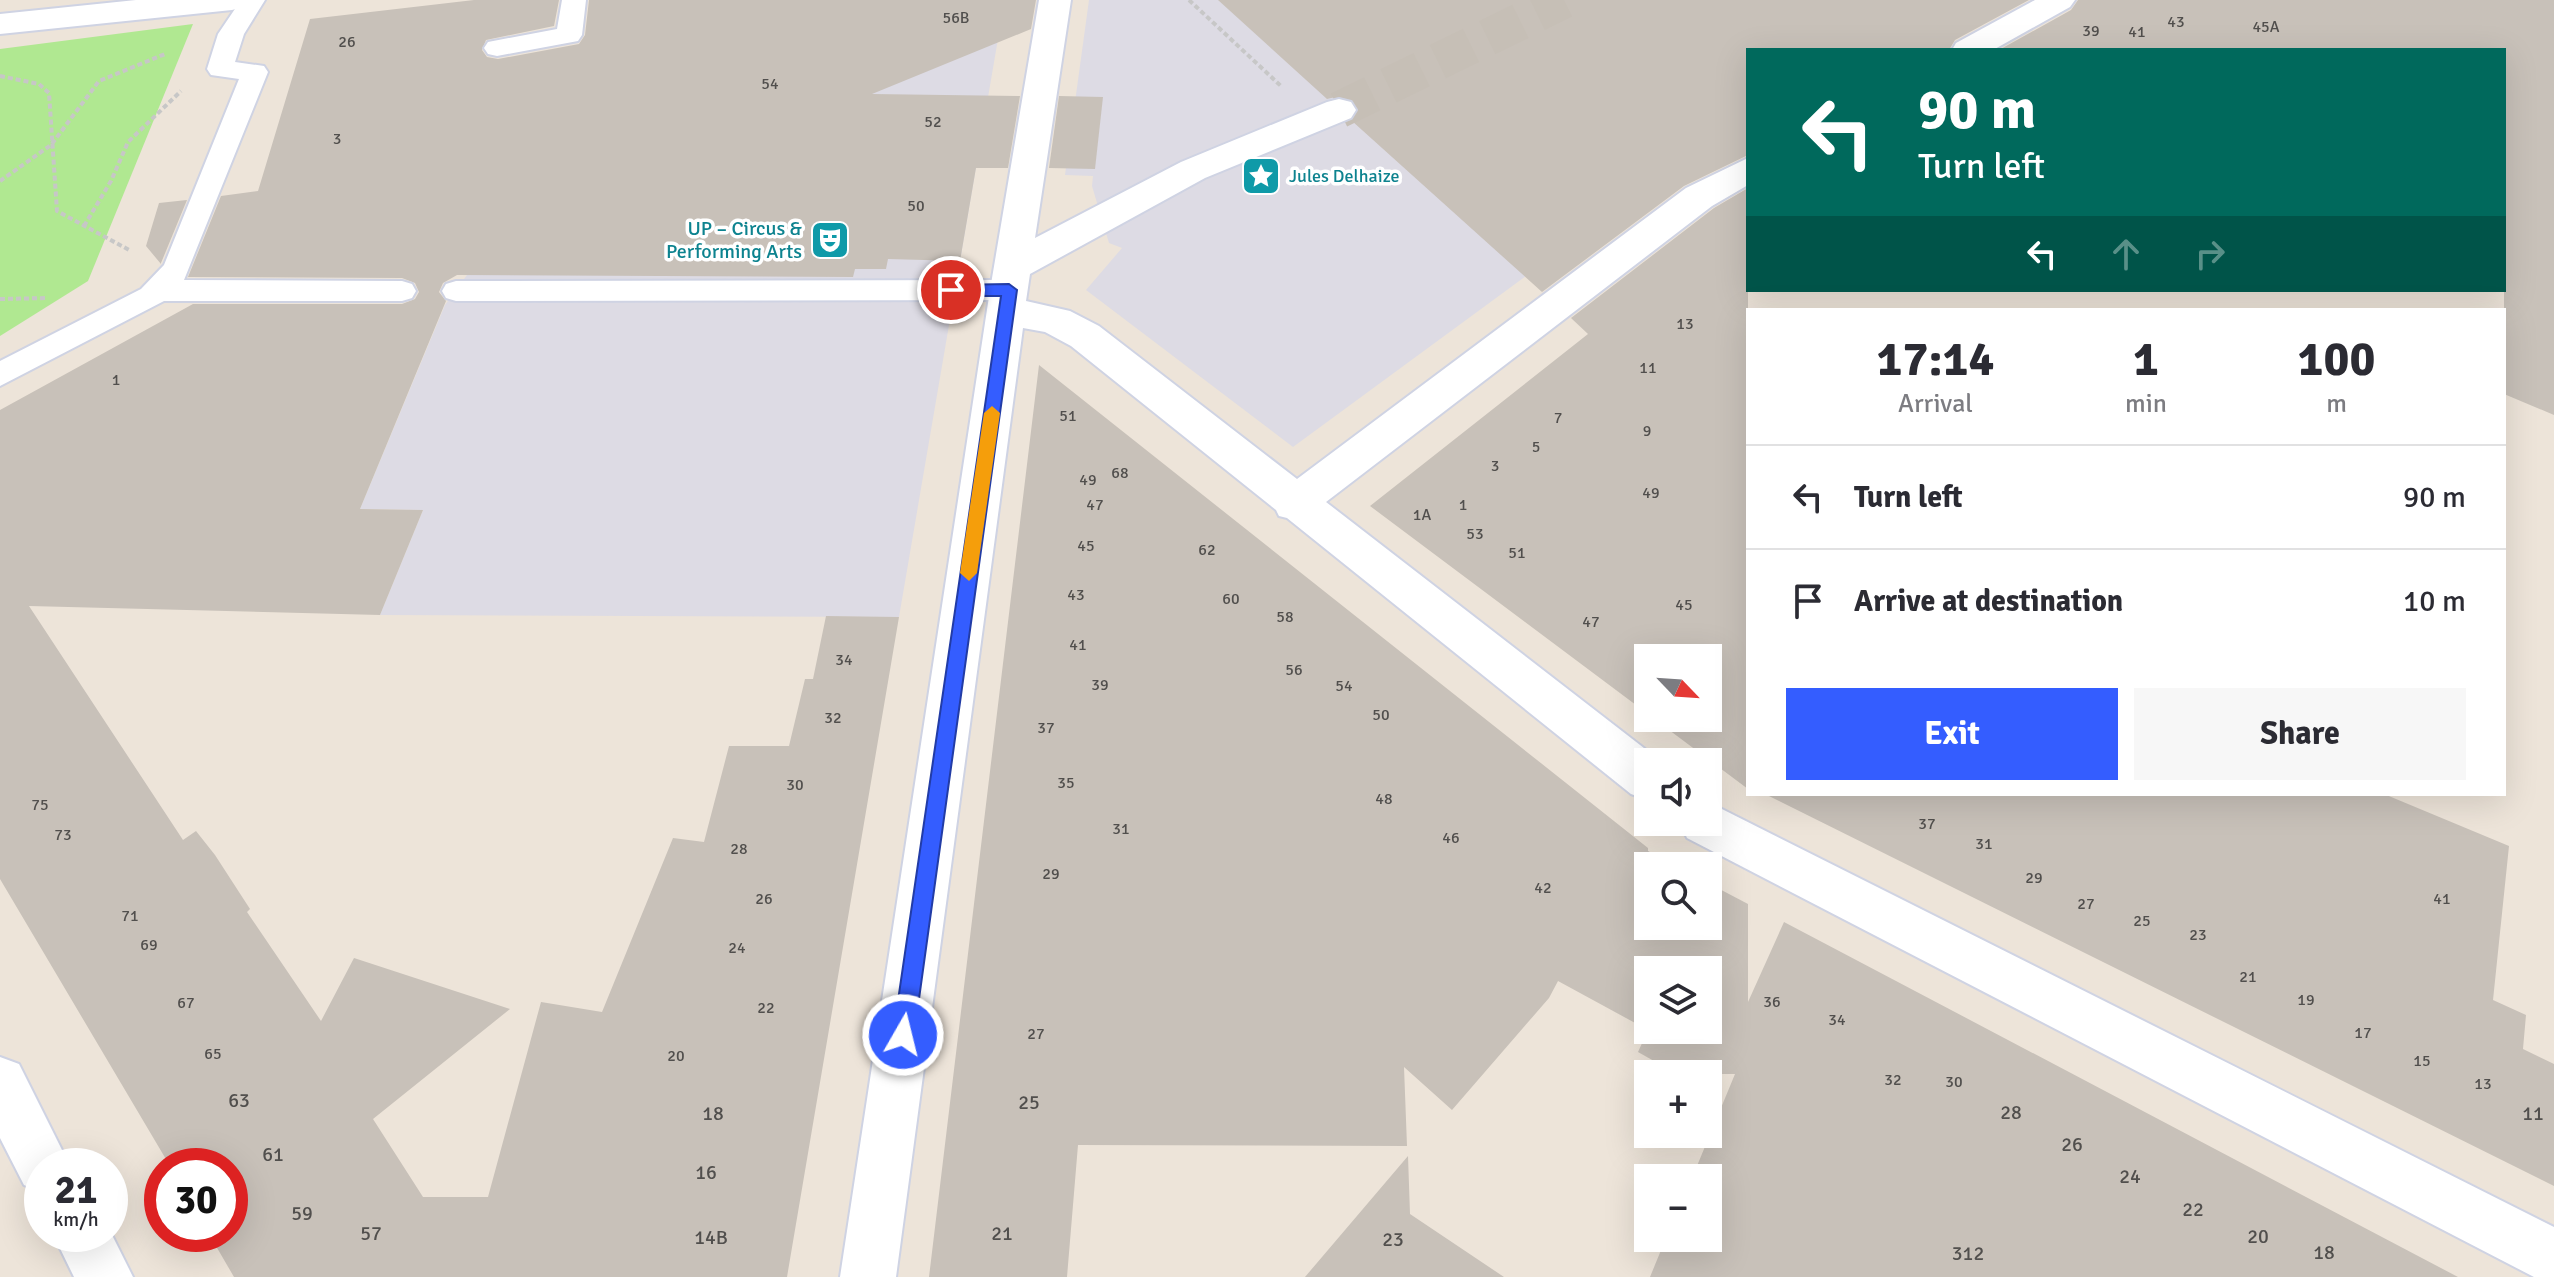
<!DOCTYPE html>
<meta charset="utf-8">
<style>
:root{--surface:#fff;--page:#f7f7f7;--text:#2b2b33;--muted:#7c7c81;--line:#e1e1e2;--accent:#345dff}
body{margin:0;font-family:Signika,sans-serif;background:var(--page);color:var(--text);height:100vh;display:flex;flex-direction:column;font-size:30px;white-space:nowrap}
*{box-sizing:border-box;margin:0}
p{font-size:26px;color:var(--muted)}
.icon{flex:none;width:44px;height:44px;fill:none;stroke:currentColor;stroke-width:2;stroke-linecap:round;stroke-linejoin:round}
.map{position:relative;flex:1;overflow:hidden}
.details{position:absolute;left:1746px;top:308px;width:760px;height:488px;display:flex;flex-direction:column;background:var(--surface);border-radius:0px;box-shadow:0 8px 32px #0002}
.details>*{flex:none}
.guide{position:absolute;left:1746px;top:48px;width:760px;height:244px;border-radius:0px;box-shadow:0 8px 32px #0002;background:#00695c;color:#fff;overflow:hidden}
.needle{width:52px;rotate:115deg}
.fabs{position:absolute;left:1634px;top:644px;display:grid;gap:16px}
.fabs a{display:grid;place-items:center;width:88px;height:88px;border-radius:0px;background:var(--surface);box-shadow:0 8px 32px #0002;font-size:40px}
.speed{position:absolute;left:24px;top:1148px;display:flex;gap:16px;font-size:40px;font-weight:700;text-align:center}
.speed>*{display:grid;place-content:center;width:104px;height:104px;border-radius:50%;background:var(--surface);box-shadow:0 8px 32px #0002;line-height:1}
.speed small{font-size:20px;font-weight:400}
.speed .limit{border:12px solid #d22;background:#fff;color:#111}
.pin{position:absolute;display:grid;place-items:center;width:68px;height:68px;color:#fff;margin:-34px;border:4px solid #fff;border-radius:50%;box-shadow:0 2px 8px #0007}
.me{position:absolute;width:88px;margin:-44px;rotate:8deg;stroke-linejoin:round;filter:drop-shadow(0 0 6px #0008)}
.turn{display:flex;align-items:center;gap:28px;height:168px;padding:0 40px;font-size:36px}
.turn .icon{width:104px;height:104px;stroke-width:2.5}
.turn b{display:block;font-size:56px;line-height:68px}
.lanes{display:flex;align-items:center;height:76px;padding:0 40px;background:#0003;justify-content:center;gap:40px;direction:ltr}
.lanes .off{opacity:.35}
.eta{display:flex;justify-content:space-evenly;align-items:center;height:136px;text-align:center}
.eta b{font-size:48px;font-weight:700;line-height:56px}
.action{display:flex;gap:16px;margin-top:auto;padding:16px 40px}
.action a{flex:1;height:92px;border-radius:0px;background:var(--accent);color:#fff;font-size:32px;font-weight:700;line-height:92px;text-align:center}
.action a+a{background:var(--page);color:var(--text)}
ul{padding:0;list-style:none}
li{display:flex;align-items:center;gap:24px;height:104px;padding:0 40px;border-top:2px solid var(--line)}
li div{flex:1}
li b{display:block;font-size:30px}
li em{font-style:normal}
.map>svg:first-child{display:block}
</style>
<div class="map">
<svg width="2554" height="1277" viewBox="0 0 2554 1277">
<rect width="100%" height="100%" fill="#ede4d9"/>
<g fill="#dddbe4">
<polygon points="1089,0 1989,0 1748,50 1654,182 1293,447 1086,290 1122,248 1109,243 1092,186 1093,176 1065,175"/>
<polygon points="999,33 899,617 380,615 423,510 360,509 445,305 467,275"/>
</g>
<polygon fill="#b0e891" points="193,24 88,281 0,336 0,49"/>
<g fill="#c8c1b9">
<polygon points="474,0 559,0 554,26 486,40 482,50 487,57 498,59 579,44 585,35 589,0 1036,0 1031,29 872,94 1020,96 1008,168 976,168 960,261 888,259 886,269 855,269 853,277 457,275 443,283 439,292 446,301 360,509 423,510 380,615 29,606 183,840 196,831 215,855 250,909 247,912 321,1021 354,958 510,1009 373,1119 423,1197 488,1197 541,1002 602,1012 673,838 704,842 729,746 789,746 805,679 813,679 826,616 899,617 787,1277 234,1277 209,1234 230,1234 230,1166 170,1166 0,879 0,410 193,304 402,304 415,299 419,292 415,283 402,278 188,277 221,196 258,191 310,19"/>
<polygon points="1218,0 2029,0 1955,40 1949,50 1748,50 1748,155 1684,186 1542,292 1352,121 1359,112 1354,100 1340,96 1327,99"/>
<polygon points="2078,0 2554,0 2554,415 2504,394 2504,50 1999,50 2071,10"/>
<polygon points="1059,96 1103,97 1095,169 1049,168"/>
<polygon points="1748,188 1748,789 1653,718 1708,718 1708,658 1648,658 1648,714 1370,506 1588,334 1571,318 1714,208"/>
<polygon points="187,200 161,263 161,264 146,246 159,203"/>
<polygon points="1039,365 1648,848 1648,851 1676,866 1648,866 1648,926 1708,926 1708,883 1748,904 1748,1002 1784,922 2458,1277 1650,1277 1666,1238 1708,1238 1708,1178 1692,1178 1735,1074 1677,1074 1638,1052 1648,1030 1708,1030 1708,970 1648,970 1648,1030 1558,981 1549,998 1452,1110 1404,1067 1407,1146 1078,1145 1067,1277 929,1277"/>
<polygon points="1765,794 2384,794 2509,846 2493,1000 2526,1015 2523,1049 2554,1064 2554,1186"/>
<polygon points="1408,1156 1410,1214 1504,1277 1305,1277"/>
</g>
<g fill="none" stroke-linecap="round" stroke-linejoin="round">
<polyline stroke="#c6bfb6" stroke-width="37" stroke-dasharray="37 18" stroke-linecap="butt" points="1339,110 1564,0"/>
<defs>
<g id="lane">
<polygon points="241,0 265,0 244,34 235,62 264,66 268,72 184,280 402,281 412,284 416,291 412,298 402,301 164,301 0,386 0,361 141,289 164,265 239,79 211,75 207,69 218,34"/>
<polygon points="562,0 586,0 582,35 578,41 497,56 488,54 484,48 488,42 557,29"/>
<polygon points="1009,280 1019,283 1023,290 1019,297 1009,300 456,301 446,298 442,291 446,284 456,281"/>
</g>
<g id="street">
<polygon points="136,0 248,0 243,7 232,10 0,34 0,14"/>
<polygon points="1039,0 1071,0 1035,238 1181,162 1327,102 1339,99 1351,102 1356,110 1351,118 1205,178 1030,274 1026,301 1070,311 1099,326 1297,479 1686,188 1748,158 1748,185 1712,206 1326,502 1662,762 1648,762 1648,800 1631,794 1287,518 1279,516 1276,510 1071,346 1045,332 1023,328 896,1277 840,1277 990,290"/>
<polygon points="2035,0 2075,0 2070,7 1993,50 1952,50 1956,43"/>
<polygon points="1708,802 2554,1227 2554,1277 2534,1277 1687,838 1680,822 1708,822"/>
<polygon points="0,1057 19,1064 70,1166 42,1166 42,1193 24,1185 0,1138"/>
<polygon points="110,1231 133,1277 74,1277 53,1234 110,1234"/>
</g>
</defs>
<use href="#lane" stroke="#cfd3e3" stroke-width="4"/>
<use href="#street" stroke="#cfd3e3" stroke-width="4"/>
<g stroke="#c7c7c7" stroke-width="4" stroke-dasharray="5 3" stroke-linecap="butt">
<polyline points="1189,0 1282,87"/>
<polyline points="0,76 39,84 49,93 57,211 131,251"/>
<polyline points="0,181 51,145 99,81 165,54"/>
<polyline points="84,226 111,181 128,142 181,91"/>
<polyline points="0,299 47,298"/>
</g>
<use href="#lane" fill="#fff" fill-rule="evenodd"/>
<use href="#street" fill="#fff" fill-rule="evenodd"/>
</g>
<polygon fill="#345dff" stroke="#223ca6" stroke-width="2" points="1009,284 1017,290 914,1035 911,1043 903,1046 896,1043 893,1035 1001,296 951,296 943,290 951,285"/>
<polygon fill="#f59e0b" points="992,406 1000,413 977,573 969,581 960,573 984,413"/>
<defs>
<symbol id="sight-square" viewBox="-11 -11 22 22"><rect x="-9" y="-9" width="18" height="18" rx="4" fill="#0f9aa8" stroke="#fff"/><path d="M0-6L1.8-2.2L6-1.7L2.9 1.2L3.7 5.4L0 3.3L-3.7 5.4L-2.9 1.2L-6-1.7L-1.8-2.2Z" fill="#fff"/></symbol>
<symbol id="theatre-square" viewBox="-11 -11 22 22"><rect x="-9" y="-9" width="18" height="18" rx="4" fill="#0f9aa8" stroke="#fff"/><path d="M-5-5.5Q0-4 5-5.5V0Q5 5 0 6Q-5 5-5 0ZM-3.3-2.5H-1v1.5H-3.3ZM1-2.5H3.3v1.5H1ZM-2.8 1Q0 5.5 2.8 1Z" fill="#fff"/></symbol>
</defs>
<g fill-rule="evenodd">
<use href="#sight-square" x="1239" y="154" width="44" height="44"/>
<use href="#theatre-square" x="808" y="218" width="44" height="44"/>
</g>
<g text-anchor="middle" stroke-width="7" stroke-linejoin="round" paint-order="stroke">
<g font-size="16" fill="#514f4d">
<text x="956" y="23">56B</text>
<text x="2176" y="27">43</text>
<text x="2266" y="32">45A</text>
<text x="2091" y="36">39</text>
<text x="2137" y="37">41</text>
<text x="347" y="47">26</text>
<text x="770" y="89">54</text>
<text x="933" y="127">52</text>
<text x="337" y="144">3</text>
<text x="916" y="211">50</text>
<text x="1685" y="329">13</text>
<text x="1648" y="373">11</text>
<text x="116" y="385">1</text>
<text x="1068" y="421">51</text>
<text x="1558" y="423">7</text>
<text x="1647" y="436">9</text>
<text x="1536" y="452">5</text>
<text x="1495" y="471">3</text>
<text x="1120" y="478">68</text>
<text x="1088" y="485">49</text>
<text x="1651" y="498">49</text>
<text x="1095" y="510">47</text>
<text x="1463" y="510">1</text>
<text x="1422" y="520">1A</text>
<text x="1475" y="539">53</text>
<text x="1086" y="551">45</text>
<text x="1207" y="555">62</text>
<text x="1517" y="558">51</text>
<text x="1076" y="600">43</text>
<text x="1231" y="604">60</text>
<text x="1684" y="610">45</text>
<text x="1285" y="622">58</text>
<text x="1591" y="627">47</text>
<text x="1078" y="650">41</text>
<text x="844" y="665">34</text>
<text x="1294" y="675">56</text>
<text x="1100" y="690">39</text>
<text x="1344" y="691">54</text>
<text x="1381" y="720">50</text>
<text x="833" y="723">32</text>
<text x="1046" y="733">37</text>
<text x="1066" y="788">35</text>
<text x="795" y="790">30</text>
<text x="1384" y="804">48</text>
<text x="40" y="810">75</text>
<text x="1927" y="829">37</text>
<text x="1121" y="834">31</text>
<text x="63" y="840">73</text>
<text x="1451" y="843">46</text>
<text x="1984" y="849">31</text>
<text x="739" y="854">28</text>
<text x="1051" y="879">29</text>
<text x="2034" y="883">29</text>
<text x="1543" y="893">42</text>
<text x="764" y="904">26</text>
<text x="2442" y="904">41</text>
<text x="2086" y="909">27</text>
<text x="130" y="921">71</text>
<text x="2142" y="926">25</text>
<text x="2198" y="940">23</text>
<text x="149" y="950">69</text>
<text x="737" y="953">24</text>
<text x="2248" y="982">21</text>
<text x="2306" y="1005">19</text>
<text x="1772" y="1007">36</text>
<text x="186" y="1008">67</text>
<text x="766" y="1013">22</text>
<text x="1837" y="1025">34</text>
<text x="2363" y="1038">17</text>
<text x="1036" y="1039">27</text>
<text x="213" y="1059">65</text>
<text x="676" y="1061">20</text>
<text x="2422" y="1066">15</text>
<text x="1893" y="1085">32</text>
<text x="1954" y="1087">30</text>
<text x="2483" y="1089">13</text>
</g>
<g font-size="18" fill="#0d838f" stroke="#fff" text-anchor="start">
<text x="1289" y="182">Jules Delhaize</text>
</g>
<g font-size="20" fill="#0d838f" stroke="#fff" text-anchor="end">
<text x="802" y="235">UP – Circus &amp;<tspan x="802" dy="23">Performing Arts</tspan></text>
</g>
<g font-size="20" fill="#514f4d">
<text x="239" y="1107">63</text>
<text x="1029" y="1109">25</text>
<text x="2011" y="1119">28</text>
<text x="713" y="1120">18</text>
<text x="2533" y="1120">11</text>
<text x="2072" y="1151">26</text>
<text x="273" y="1161">61</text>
<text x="706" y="1179">16</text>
<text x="2130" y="1183">24</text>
<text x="2193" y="1216">22</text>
<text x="302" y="1220">59</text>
<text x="371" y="1240">57</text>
<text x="1002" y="1240">21</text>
<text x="2258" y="1243">20</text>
<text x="711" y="1244">14B</text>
<text x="1393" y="1246">23</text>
<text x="2324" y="1259">18</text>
<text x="1968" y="1260">312</text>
</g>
</g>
</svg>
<div class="fabs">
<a><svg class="needle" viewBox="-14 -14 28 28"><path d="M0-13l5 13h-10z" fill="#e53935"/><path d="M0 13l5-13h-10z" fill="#7c7c81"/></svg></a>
<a><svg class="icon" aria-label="sound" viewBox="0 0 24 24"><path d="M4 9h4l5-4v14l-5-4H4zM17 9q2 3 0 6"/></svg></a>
<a><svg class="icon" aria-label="search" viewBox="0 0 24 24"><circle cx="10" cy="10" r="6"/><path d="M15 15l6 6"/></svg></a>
<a><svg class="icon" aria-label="layers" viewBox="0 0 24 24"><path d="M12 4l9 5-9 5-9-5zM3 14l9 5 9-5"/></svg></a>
<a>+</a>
<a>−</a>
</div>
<div class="speed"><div>21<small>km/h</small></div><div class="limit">30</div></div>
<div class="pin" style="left:951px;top:290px;background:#d93025"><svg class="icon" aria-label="arrive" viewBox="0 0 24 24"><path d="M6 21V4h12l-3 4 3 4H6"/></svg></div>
<svg class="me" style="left:903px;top:1035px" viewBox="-20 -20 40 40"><circle r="17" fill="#345dff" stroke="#fff" stroke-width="3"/><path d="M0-11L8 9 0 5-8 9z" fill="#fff"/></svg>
<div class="guide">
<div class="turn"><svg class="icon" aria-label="left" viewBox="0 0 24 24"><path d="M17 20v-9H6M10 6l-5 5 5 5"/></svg><div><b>90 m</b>Turn left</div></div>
<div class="lanes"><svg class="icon" aria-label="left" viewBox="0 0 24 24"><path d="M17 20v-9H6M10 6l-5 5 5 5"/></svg><svg class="icon off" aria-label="ahead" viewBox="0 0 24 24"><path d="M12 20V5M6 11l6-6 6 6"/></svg><svg class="icon off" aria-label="right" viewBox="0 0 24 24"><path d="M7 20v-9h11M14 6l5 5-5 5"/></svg></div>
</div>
<section class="details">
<div class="eta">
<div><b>17:14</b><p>Arrival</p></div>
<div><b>1</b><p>min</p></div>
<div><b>100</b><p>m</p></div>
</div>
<ul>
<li><svg class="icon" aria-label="left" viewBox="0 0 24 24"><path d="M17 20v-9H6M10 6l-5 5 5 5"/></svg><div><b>Turn left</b></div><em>90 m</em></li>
<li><svg class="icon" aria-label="arrive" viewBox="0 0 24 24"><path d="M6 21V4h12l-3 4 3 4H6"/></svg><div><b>Arrive at destination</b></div><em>10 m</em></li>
</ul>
<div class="action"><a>Exit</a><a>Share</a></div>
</section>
</div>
